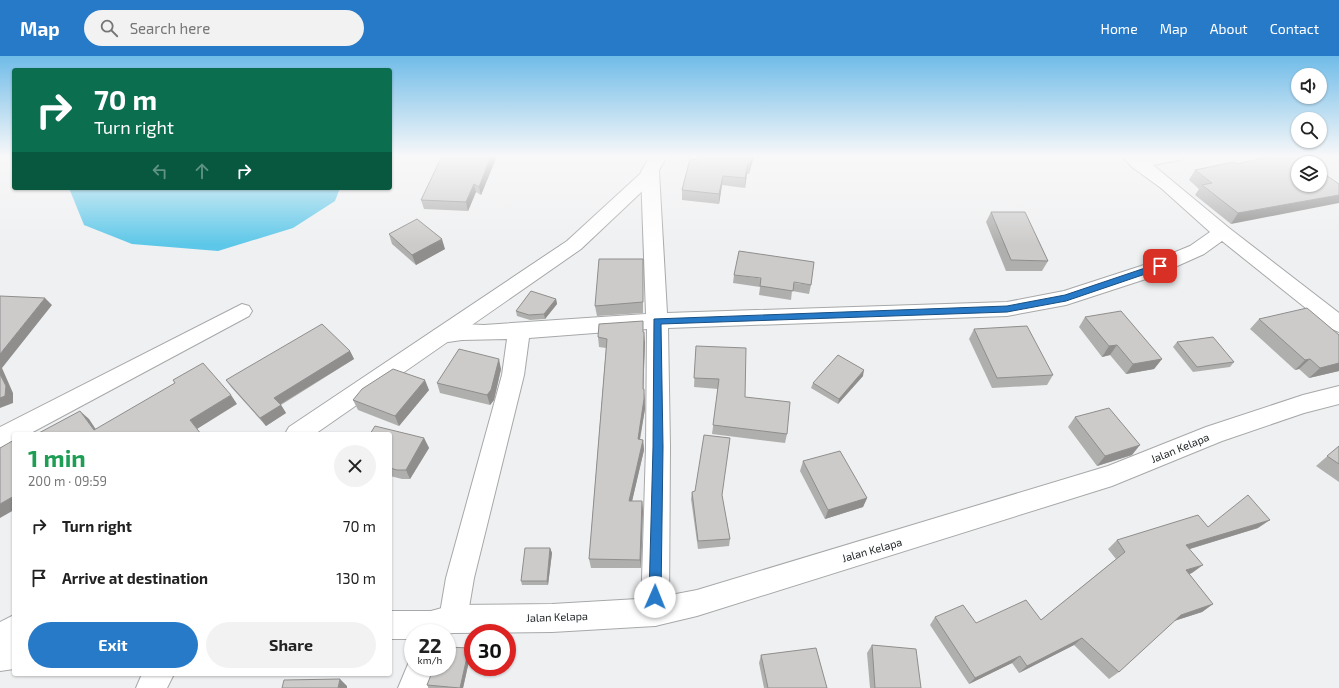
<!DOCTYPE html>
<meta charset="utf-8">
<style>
:root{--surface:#fff;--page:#f2f2f2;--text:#222;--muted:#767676;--accent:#267ac8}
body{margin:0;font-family:"Exo 2",sans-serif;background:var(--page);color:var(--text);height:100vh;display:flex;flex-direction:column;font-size:15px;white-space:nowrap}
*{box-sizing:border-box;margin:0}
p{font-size:13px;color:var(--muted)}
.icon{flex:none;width:22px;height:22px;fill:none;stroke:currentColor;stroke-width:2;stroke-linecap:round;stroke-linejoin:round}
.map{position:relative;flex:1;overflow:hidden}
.details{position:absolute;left:12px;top:376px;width:380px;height:244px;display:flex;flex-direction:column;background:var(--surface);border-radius:4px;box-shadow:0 1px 3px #0004}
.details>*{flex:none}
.top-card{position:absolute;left:12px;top:12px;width:380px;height:122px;border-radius:4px;box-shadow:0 1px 3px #0004;background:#0b6e4f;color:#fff;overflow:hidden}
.buttons{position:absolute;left:1291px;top:12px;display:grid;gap:8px}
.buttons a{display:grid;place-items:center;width:36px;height:36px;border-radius:50%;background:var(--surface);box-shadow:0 1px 3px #0004;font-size:20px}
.speed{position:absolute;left:404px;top:568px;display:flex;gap:8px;font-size:20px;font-weight:700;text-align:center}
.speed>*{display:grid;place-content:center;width:52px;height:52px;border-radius:50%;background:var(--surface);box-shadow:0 1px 3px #0004;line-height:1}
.speed small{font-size:10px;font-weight:400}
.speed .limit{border:6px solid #d22;background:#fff;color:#111}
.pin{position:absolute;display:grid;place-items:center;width:34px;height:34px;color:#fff;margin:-17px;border-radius:8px;box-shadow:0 2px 6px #0006}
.me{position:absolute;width:44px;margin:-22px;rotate:1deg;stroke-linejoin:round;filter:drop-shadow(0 0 3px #0008)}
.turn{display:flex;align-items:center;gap:14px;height:84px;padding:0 16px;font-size:18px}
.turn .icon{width:52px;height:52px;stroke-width:2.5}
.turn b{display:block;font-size:28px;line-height:34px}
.lanes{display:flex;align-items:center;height:38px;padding:0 16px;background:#0003;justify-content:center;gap:20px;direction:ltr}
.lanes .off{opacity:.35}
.round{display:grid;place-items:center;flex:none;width:42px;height:42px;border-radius:21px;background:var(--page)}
.headline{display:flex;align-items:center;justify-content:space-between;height:68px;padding:0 16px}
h1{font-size:24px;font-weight:700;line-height:30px;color:#1e9e55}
.button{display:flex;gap:8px;margin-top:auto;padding:8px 16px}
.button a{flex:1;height:46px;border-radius:24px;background:var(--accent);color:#fff;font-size:16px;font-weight:700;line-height:46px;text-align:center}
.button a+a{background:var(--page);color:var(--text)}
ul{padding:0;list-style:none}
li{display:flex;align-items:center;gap:12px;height:52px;padding:0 16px}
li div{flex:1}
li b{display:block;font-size:15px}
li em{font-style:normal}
header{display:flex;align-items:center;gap:24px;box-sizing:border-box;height:56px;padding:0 20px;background:var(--accent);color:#fff}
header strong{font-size:19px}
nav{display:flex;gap:22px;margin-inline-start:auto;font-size:14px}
.search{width:280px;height:36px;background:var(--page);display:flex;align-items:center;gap:10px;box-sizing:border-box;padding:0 14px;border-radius:22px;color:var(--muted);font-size:15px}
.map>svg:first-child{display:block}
</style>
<header>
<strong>Map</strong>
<div class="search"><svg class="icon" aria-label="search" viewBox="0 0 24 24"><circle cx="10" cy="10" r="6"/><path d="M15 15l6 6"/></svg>Search here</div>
<nav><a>Home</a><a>Map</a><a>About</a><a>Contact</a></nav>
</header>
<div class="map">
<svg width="1339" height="632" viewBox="0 0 1339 632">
<rect width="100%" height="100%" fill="#eff0f1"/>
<polygon fill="#5cc7e8" points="69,132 340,132 335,145 293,172 218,195 132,188 84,169"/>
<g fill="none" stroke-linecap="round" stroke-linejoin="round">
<defs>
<g id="minor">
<polygon points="1122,100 1182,100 1180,104 1153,109 1229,172 1339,257 1339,276 1332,273 1222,185 1204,198 1155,220 1066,249 1007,260 668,272 670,391 669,556 665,566 655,570 645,566 641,556 646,391 647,273 529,282 524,319 474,522 467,563 463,573 453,577 443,573 439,563 446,522 502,319 507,283 462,284 441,287 434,284 430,279 434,274 462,268 484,269 646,258 641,116 644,112 650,111 656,112 659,116 667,257 1007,246 1064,235 1141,210 1190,190 1210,176 1161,132 1132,111"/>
<polygon points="242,248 249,250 252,255 249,260 29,378 14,378 14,386 0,392 0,371"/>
<polygon points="413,600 413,611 436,611 428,632 398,632 411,601"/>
<polygon points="142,618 174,618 167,632 136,632"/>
</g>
<g id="tertiary">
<polygon points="650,100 667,100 653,125 581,193 315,378 285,378 289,371 567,185 640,118"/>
<polygon points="1339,330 1339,348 1304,357 1222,385 1112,430 697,560 655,570 552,576 453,577 447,578 447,577 413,577 413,583 390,583 390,555 431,555 453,549 552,548 655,542 697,534 1108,410 1206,371 1303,339"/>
<polygon points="14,559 14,613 0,615 0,566"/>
</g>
</defs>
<use href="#minor" stroke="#a7a8a9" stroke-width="2"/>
<use href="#tertiary" stroke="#a7a8a9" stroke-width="2"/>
<use href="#minor" fill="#fff" fill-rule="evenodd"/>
<use href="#tertiary" fill="#fff" fill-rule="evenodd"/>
</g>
<g fill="#afafae">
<polygon points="497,100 481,139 476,136 468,155 424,153 421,144"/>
<polygon points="754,100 749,118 747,118 745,132 722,129 719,148 682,144 682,134 699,104"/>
<polygon points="1299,100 1231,168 1195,139 1199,133 1189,124 1195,114 1237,108"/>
<polygon points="991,156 1048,205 1042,215 1006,215 986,166"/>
<polygon points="389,178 445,193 416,209 392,188"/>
<polygon points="643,213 643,257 597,260 595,250"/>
<polygon points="734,219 811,229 809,238 792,235 791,244 759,239 760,231 733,227"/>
<polygon points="556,243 557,248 545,263 530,264 517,260 516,255"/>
<polygon points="1085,261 1162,303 1154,313 1126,318 1110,299 1102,301 1079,271"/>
<polygon points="1259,263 1339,315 1309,322 1299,313 1295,314 1250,273"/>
<polygon points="974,273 1053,319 1047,329 992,332 969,283"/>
<polygon points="598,281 645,286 643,333 645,343 645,353 640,384 643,384 644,394 632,445 642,445 643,454 641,512 591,512 589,503 606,292 599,291"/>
<polygon points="1177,286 1234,306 1230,311 1193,316 1173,291"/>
<polygon points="696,290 745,341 787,378 785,387 712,378 718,333 694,331"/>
<polygon points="350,295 354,303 281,349 286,357 266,370 231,331 226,324"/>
<polygon points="501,313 494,344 490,349 440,337 437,327"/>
<polygon points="863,320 838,348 811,332 813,327"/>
<polygon points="429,334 399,370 358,354 353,344"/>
<polygon points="1075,361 1132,399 1097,410 1068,371"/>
<polygon points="390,378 424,382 429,392 410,423 402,423 390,420"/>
<polygon points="1339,390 1339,426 1316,410"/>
<polygon points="803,405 867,442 863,451 825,463 800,415"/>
<polygon points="692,436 722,440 730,483 729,490 698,493 691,443"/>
<polygon points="1208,471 1258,472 1190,493 1192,517 1189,518 1213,548 1202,556 1174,565 1119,616 1109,623 1074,589 1019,617 1012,607 969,628 930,569 935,561 976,567 1041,564 1116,503 1108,493 1117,484"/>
<polygon points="550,492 552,497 548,529 522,529 521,525"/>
<polygon points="872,589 921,632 870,632 867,597"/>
<polygon points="469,592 471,596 463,632 429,632 427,629"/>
<polygon points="761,599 827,632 764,632 759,607"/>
</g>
<g fill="#8f8e8d">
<polygon points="491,100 497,100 481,139 479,131"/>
<polygon points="752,100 754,100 749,118 750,108"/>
<polygon points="748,108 747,118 745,132 745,122"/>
<polygon points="723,120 722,129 719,148 719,138"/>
<polygon points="474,128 476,136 468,155 466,146"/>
<polygon points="1339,139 1339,147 1231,168 1238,157"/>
<polygon points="442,183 445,193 416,209 412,199"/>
<polygon points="45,242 52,249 2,312 13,337 13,347 0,352 0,298"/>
<polygon points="556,243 557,248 545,263 544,258"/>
<polygon points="644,276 645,286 643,343 643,333"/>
<polygon points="1117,289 1110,299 1102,301 1109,290"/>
<polygon points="350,295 354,303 279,349 274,342"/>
<polygon points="499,303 501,313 494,344 490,349 487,339"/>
<polygon points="1162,303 1154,313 1126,318 1133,308"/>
<polygon points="1310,303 1299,313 1295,314 1305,304"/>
<polygon points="1339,307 1339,315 1309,322 1320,312"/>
<polygon points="864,314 863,320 838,348 839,343"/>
<polygon points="425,324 429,334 399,370 395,360"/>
<polygon points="644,333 645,353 638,393 638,383"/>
<polygon points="231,339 237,348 197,373 190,364"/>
<polygon points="281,349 286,357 266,370 260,362"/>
<polygon points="80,355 89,363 99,378 94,374"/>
<polygon points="424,382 429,392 410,423 406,414"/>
<polygon points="643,384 644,394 630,454 629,445"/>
<polygon points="1140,389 1132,399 1097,410 1105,400"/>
<polygon points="14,440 14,454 0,462 0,448"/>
<polygon points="867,442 863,451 825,463 828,454"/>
<polygon points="642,445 643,454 641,512 640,504"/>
<polygon points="1270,464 1258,472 1176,497 1186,489"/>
<polygon points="550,492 552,497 548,529 547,525"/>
<polygon points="1203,509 1192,517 1176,522 1186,514"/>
<polygon points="1213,548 1202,556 1171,566 1181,559"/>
<polygon points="1082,582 1074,589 1019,617 1027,610"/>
<polygon points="469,592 471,596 463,632 460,632"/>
<polygon points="1020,600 1012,607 969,628 975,622"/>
<polygon points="340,623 347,630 347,632 338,632"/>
</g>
<g fill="#cccbca" stroke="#8f8e8d">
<polygon points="442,100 491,100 479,131 474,128 466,146 421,144"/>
<polygon points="700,100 752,100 750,108 748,108 745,122 723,120 719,138 682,134 690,103 699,104"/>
<polygon points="1272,100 1299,100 1308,107 1298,107 1298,129 1320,129 1320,115 1339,128 1339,139 1238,157 1202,129 1212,127 1195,114 1234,106 1237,108"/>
<polygon points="991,156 1025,156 1048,205 1011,204"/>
<polygon points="417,163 442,183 412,199 389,178"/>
<polygon points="739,195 814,206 811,229 794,226 793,235 760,230 761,222 734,219"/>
<polygon points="599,203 643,203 643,246 595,250"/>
<polygon points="531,235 556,243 544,258 529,259 516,255"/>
<polygon points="0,240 45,242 0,298"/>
<polygon points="1307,252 1339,279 1339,307 1320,312 1310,303 1305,304 1259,263"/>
<polygon points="1121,255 1162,303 1133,308 1117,289 1109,290 1085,261"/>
<polygon points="643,265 643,276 644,276 643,333 644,333 644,343 638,383 643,384 629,445 642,445 640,504 589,503 607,283 598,281 599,268"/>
<polygon points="322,268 350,295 274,342 281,349 260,362 226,324"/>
<polygon points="1027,270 1053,319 997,322 974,273"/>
<polygon points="1213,281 1234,306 1197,311 1177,286"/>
<polygon points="696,290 746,292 745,341 790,346 787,378 713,369 719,323 694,322"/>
<polygon points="459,293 499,303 491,334 487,339 437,327"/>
<polygon points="838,299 864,314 839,343 813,327"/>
<polygon points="203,307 231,339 190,364 201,378 37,378 80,355 94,374 175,327 173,324"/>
<polygon points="393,313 425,324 395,360 353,344 362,333"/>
<polygon points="0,318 6,330 5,340 0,342"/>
<polygon points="1109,352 1140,389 1105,400 1075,361"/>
<polygon points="375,370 424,382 406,414 397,414 390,412 390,378 370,378"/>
<polygon points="704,379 730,382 722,439 730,483 698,485 692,436 695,435"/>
<polygon points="14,384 14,440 0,448 0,392"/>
<polygon points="1339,390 1339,408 1327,400"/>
<polygon points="840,395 867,442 828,454 803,405"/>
<polygon points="1248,439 1270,464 1186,489 1203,509 1186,514 1213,548 1181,559 1119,616 1082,582 1027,610 1020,600 975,622 935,561 963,549 976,567 1026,544 1041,564 1125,496 1117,484 1198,459 1208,471"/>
<polygon points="525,492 550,492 547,525 521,525"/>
<polygon points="872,589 916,593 921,632 875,632"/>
<polygon points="447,591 469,592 460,632 427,629 434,611 447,611"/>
<polygon points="816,592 827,632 768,632 761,599"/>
<polygon points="340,623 338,632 282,632 284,624"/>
</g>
<linearGradient id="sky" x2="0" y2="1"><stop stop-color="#70bce8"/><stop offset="0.53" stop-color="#f8f8f9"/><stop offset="1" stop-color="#f8f8f9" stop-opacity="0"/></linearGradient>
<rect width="1339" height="189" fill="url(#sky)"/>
<polygon fill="#267ac8" stroke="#194f82" points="1160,207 1163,208 1163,212 1066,245 1007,256 661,268 663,391 661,541 659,545 655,547 651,545 649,541 653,391 654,263 1007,250 1065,239"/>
<g text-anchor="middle" stroke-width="3" stroke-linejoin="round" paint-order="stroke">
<g font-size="11" fill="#272828" stroke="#fcfeff">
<text transform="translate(1180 392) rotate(-22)" y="4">Jalan Kelapa</text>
<text transform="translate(872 494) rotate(-16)" y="4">Jalan Kelapa</text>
<text transform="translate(557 561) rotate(-2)" y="4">Jalan Kelapa</text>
</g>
</g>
</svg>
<div class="buttons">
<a><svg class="icon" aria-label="sound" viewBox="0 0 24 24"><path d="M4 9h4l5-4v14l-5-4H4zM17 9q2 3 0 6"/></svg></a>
<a><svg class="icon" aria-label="search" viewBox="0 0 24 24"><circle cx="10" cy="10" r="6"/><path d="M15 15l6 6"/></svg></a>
<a><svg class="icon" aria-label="layers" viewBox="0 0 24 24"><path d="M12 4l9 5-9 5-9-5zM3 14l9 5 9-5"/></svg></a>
</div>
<div class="speed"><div>22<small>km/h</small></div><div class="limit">30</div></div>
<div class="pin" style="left:1160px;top:210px;background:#d93025"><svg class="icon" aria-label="arrive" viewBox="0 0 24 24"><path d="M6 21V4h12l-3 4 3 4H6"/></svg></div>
<svg class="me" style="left:655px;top:541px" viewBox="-20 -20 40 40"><circle r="19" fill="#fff"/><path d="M0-13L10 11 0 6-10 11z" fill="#267ac8"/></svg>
<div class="top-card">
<div class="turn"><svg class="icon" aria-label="right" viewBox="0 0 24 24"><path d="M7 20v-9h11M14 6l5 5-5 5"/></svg><div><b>70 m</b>Turn right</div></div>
<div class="lanes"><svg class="icon off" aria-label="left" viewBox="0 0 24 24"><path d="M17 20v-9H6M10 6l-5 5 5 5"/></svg><svg class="icon off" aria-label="ahead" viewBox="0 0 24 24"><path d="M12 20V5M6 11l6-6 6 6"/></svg><svg class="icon" aria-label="right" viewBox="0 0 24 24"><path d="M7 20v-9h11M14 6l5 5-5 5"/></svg></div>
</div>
<section class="details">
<div class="headline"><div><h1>1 min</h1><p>200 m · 09:59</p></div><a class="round"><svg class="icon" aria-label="close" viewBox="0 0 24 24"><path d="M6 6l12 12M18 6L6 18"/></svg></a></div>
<ul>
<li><svg class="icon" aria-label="right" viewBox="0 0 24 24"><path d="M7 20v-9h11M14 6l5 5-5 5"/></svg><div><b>Turn right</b></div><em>70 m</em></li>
<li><svg class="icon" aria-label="arrive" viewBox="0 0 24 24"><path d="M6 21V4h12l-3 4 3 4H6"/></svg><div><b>Arrive at destination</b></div><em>130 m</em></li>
</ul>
<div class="button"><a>Exit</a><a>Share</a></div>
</section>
</div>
